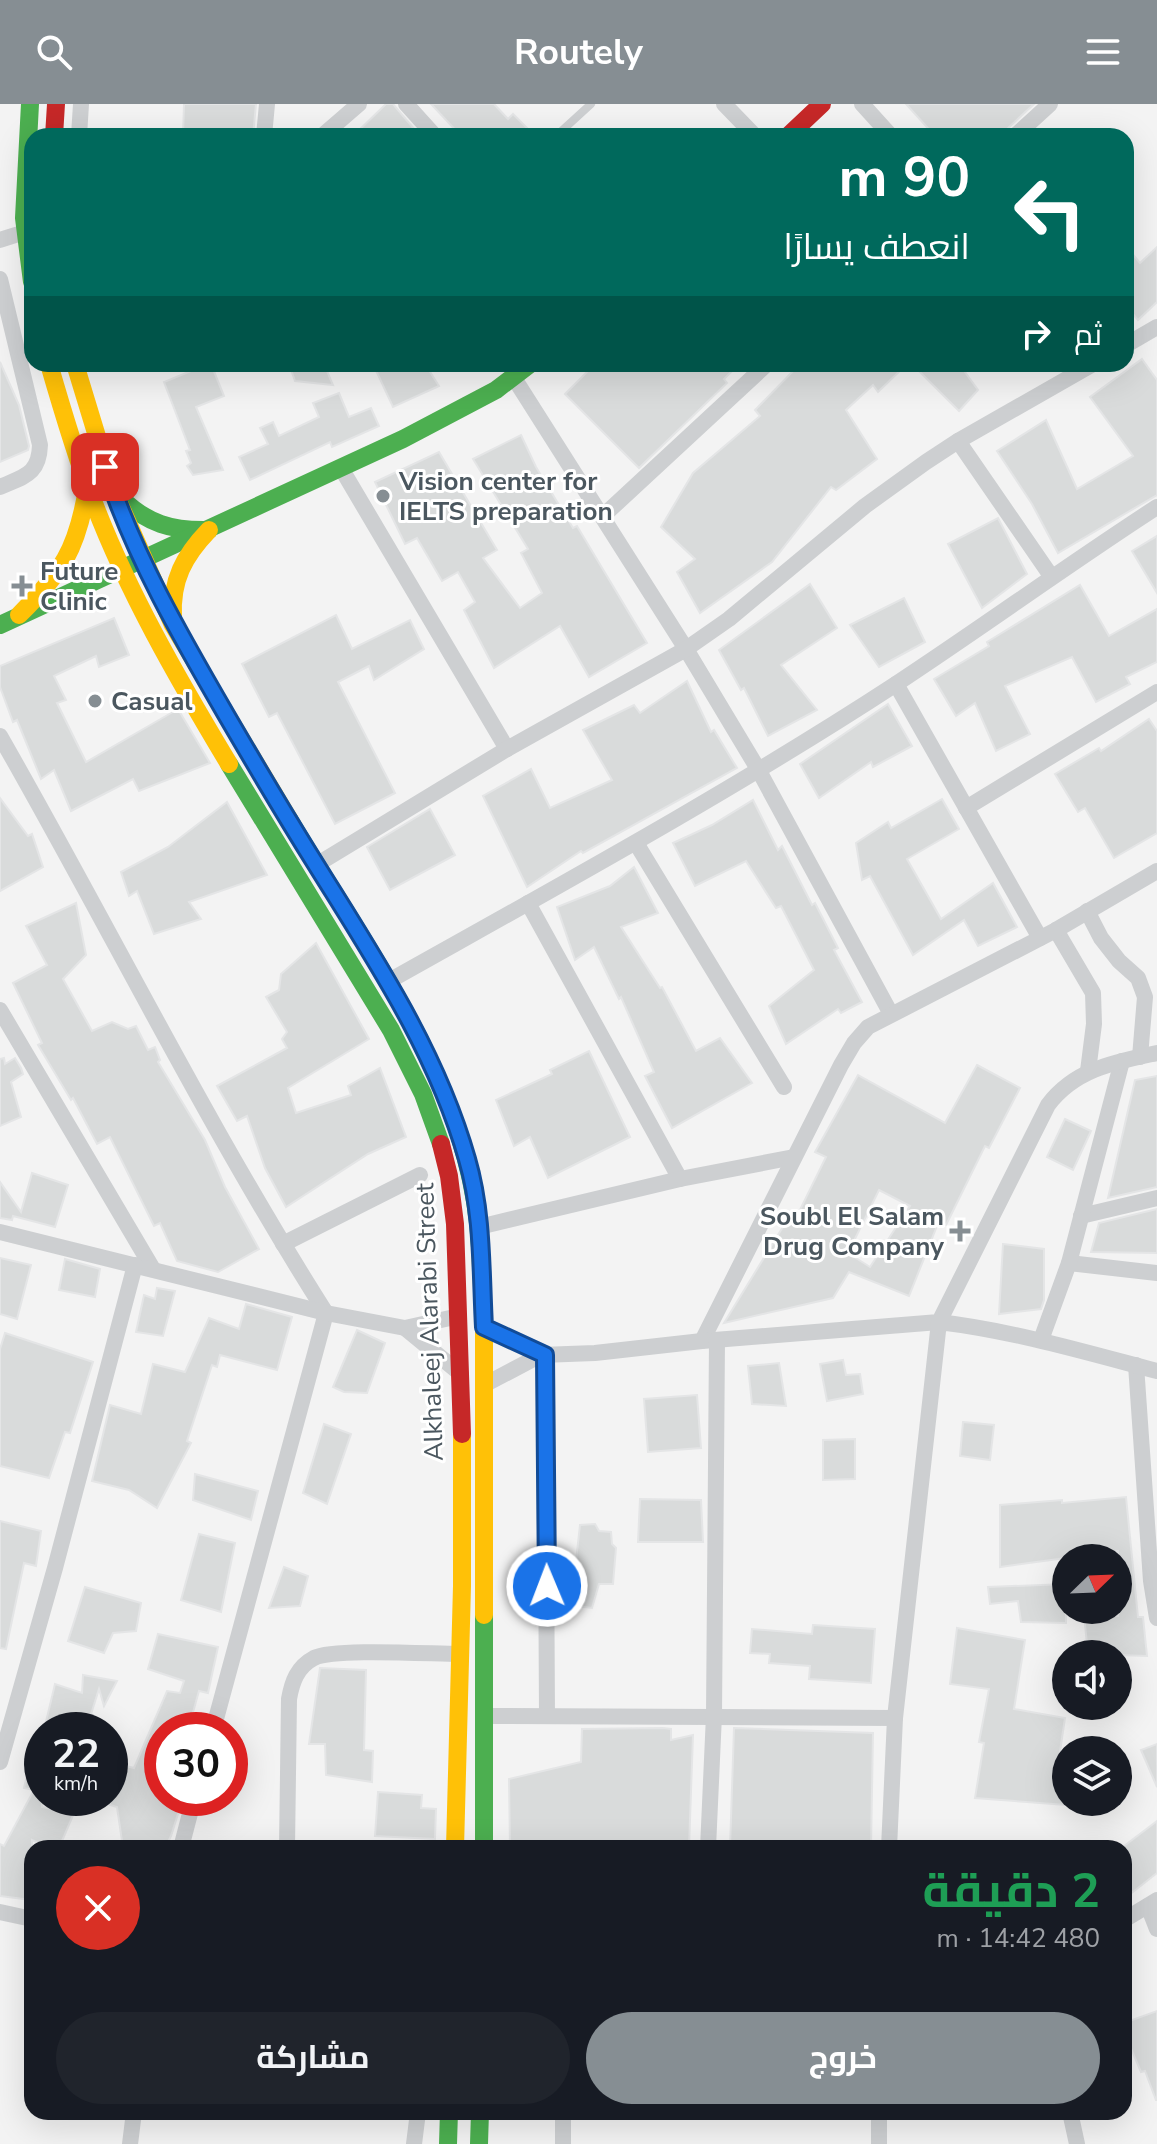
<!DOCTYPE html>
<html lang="ar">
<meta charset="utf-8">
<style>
:root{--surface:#171b24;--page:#20242c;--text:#f1f3f6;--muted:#9ea1a6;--accent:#868e93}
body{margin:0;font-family:"Nunito Sans",Cairo,sans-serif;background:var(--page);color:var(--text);direction:rtl;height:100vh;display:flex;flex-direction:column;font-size:30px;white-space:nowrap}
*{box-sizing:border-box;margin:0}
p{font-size:26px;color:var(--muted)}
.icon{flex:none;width:44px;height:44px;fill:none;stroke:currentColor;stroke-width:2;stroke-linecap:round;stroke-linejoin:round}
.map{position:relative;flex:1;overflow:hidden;direction:ltr}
.details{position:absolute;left:24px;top:1736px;width:1108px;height:280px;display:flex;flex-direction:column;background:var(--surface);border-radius:24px;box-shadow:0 8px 32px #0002;direction:rtl}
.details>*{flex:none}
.hud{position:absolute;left:24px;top:24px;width:1110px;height:244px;border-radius:24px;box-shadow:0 8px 32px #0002;direction:rtl;background:#00695c;color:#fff;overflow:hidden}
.needle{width:52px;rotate:67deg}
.tools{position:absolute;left:1052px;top:1440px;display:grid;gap:16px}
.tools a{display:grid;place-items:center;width:80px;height:80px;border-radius:50%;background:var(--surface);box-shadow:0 8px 32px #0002;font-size:40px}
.speed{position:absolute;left:24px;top:1608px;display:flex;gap:16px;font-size:40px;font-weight:700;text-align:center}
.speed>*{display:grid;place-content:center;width:104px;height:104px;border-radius:50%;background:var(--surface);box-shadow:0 8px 32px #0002;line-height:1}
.speed small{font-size:20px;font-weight:400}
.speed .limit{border:12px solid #d22;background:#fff;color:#111}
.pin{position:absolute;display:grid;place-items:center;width:68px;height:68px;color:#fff;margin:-34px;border-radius:16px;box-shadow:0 4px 12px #0006}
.me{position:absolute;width:88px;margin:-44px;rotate:359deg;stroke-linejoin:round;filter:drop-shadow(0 0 6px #0008)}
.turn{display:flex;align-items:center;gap:28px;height:168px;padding:0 32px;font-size:36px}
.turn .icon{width:104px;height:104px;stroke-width:2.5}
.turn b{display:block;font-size:56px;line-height:68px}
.then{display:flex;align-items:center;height:76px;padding:0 32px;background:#0003;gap:16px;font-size:30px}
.round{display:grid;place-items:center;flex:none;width:84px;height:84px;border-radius:42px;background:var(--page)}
.overview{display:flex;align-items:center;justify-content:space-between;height:136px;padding:0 32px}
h1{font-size:48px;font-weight:700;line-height:60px;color:#1e9e55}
.cta{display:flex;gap:16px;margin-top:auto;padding:16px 32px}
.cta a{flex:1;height:92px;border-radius:48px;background:var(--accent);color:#fff;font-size:32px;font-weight:700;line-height:92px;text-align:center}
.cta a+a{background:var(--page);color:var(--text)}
header{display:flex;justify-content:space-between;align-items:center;height:104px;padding:0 32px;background:var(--accent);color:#fff;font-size:36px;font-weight:700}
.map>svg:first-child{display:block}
</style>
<header><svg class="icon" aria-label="menu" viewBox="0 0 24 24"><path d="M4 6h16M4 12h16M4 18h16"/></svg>Routely<svg class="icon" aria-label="search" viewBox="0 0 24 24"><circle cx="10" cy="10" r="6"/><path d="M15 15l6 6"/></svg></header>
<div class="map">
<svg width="1157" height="2040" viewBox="0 0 1157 2040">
<rect width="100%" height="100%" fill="#f3f3f3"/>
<g fill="#d9dbdb" stroke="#e4e5e6" stroke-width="2" fill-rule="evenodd">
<polygon points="184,0 256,0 253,32 183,32"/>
<polygon points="386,0 393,0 420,32 353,32"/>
<polygon points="431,0 494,0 508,15 513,10 535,32 461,32"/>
<polygon points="906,0 1034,0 1008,24 1004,32 935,32"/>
<polygon points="1126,142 1140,159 1157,143 1157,198 1138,216 1126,202"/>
<polygon points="1142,255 1157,276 1157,391 1058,449 1032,400 997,347 1046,316 1077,385 1133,352 1090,293"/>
<polygon points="0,258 19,301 29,342 28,346 0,358"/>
<polygon points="208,260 211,260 224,292 196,303 223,366 193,371 187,362 191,359 186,347 190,346 164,278"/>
<polygon points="289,260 324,260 333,281 295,277"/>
<polygon points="373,260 425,260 439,282 393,303"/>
<polygon points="595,260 739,260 724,275 727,279 639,364 565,290"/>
<polygon points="800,260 907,260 878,288 873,281 846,306 877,355 836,386 831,383 772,458 700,509 677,468 695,455 661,423 693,369 760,312 755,306"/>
<polygon points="912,260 959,260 978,286 959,307"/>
<polygon points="339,289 349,313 371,304 379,322 332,343 330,338 250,376 239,353 268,340 260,324 273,318 279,332 319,313 313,299"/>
<polygon points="521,331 536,363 573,424 577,422 647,539 589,573 560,522 494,564 464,506 475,498 458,468 442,477 417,434 405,440 375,378 439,348 497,446 483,454 520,504 542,489 521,449 528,445 473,355"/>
<polygon points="998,414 1027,470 982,504 948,440"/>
<polygon points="1157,432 1157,489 1132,447"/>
<polygon points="810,480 837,524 781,561 817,606 768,632 744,584 741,586 719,546"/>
<polygon points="1080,481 1109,532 1157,505 1157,558 1126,573 1130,580 1096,598 1072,553 1005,582 1030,630 996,647 975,599 956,612 934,575 989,542 987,538"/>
<polygon points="904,494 925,538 879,563 850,521"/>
<polygon points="336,511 352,545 410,516 424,545 374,576 369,562 338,578 395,689 335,720 277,609 269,613 242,560"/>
<polygon points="114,514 129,551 99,563 96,552 54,572 66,596 57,599 86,658 178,605 210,659 139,687 133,675 71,707 54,666 41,675 17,616 13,618 0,583 0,562"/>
<polygon points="687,577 711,628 714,626 737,664 583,749 581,747 527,783 483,692 531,665 550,704 612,676 583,626 634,601 640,609"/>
<polygon points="888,600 912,642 873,663 871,658 819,694 800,660"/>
<polygon points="1149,615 1157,627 1157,729 1114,754 1085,704 1078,708 1055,670 1099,644 1101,647"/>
<polygon points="0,694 28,732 32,730 43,763 0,787"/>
<polygon points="942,695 959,725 907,755 941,815 993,779 1017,823 978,842 964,816 913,851 870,772 862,776 856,739 888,718 891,724"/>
<polygon points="753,696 778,746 782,742 812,801 815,799 838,844 834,846 862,898 841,909 838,905 786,940 769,902 814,866 781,802 776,804 746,757 695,782 673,739 712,721"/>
<polygon points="227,698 267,771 189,798 201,815 154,830 137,787 129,792 121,768 168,743"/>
<polygon points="430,705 455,751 390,786 367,743"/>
<polygon points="634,763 658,809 621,823 660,884 662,883 696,947 720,934 752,979 672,1024 645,972 654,968 621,893 619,895 594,843 575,856 557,803 610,782"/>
<polygon points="76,799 86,851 63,875 92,927 112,918 128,925 136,922 148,946 155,943 160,956 158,958 205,1036 225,1083 259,1145 218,1168 177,1157 160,1119 154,1122 110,1033 97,1040 73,994 71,996 38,941 42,939 13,879 47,861 26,822"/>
<polygon points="316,839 369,935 288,984 296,1009 351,991 348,982 380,964 406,1033 368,1050 286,1103 265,1064 247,1012 237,1017 217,982 287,944 282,935 287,928 266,893 279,886 281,870"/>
<polygon points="589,947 630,1033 548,1074 530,1033 514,1042 496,996 552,970 550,966"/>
<polygon points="4,954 5,960 15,954 21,964 23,970 11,978 21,1013 0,1022 0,955"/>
<path d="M977,961L1020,984L989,1044L985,1042L946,1121L939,1117L909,1192L849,1168L833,1194L724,1219L789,1113L795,1116L826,1053L815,1048L858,971L945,1019ZM879,1086L910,1102L870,1163L848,1149Z"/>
<polygon points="1157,972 1157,1083 1108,1094 1135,976"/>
<polygon points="1065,1015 1091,1027 1073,1066 1047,1053"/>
<polygon points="32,1069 68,1081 55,1123 13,1112 12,1116 0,1114 0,1078 21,1108"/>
<polygon points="1157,1105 1157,1149 1091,1148 1099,1119"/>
<polygon points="1003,1140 1044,1145 1044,1196 1041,1205 999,1210"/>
<polygon points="0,1154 31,1161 17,1215 0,1210"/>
<polygon points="65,1155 100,1165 95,1193 59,1186"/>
<polygon points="157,1184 175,1187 163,1232 136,1228 144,1191 155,1195"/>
<polygon points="246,1200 292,1213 277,1266 220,1251 217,1263 212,1261 187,1337 191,1339 157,1404 129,1386 92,1377 110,1301 141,1310 153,1260 185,1268 209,1214 239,1225"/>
<polygon points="357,1226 385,1239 367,1289 344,1288 333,1283"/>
<polygon points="5,1229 93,1258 70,1329 65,1328 49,1374 0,1362 0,1245"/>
<polygon points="843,1256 846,1271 860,1270 863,1290 827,1297 820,1260"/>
<polygon points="779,1259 786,1302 752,1300 748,1262"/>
<polygon points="697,1291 701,1344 648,1348 644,1295"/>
<polygon points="963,1318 994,1321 990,1356 960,1352"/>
<polygon points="324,1320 351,1330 327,1400 303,1389"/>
<polygon points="855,1335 855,1375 823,1376 823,1336"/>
<polygon points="195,1370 258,1387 251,1416 193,1396"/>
<polygon points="1126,1393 1138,1513 1143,1513 1147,1552 1088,1550 1084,1511 1118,1512 1118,1447 1000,1463 1000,1401 1062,1396 1062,1399"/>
<polygon points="640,1395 701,1396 703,1438 638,1438"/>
<polygon points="0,1417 41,1427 36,1462 24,1459 6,1545 0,1544"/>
<polygon points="595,1420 599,1427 611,1428 612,1440 616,1444 613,1480 599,1480 592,1504 576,1502 572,1493 580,1421"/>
<polygon points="199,1430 235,1439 221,1508 181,1496"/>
<polygon points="284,1463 308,1472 300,1502 269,1504"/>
<polygon points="1066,1480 1066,1519 1021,1518 1018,1497 990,1500 988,1483"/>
<polygon points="85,1483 141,1499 136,1527 113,1529 104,1549 68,1537"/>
<polygon points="813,1521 875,1525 871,1579 809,1575 810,1562 769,1559 770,1550 750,1549 752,1525 812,1530"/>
<polygon points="957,1524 1025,1536 1014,1605 1065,1614 1058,1661 1066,1662 1066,1701 975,1694 984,1639 979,1638 989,1585 950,1580"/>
<polygon points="158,1530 218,1543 208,1589 199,1587 188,1626 162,1626 162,1694 183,1694 171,1732 165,1744 123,1744 117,1703 110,1701 110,1671 114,1659 134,1664 167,1587 180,1589 184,1577 148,1565"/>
<polygon points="320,1564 366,1566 364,1646 373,1647 372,1678 326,1671 325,1640 309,1640"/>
<polygon points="83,1571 117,1577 104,1602 99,1585 86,1626 44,1626 55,1580 82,1589"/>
<polygon points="663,1624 671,1625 671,1636 693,1631 689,1744 510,1744 509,1675 581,1658 582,1625"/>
<polygon points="734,1624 873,1629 871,1744 730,1744"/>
<polygon points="36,1633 42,1634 42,1703 74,1709 59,1744 50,1744 32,1736 32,1796 0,1792 0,1740 4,1742 34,1686 24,1684"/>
<polygon points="1157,1640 1157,1683 1141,1646"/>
<polygon points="378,1688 422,1691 421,1704 436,1705 435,1735 375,1732"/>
<polygon points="1157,1717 1157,1769 1124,1795 1124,1742"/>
<polygon points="1157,1907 1157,1996 1156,1996 1145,1967 1141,1968 1124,1928 1124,1919"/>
</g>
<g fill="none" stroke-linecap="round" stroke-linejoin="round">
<polyline stroke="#cdcfd1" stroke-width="8" points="556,32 591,0"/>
<g stroke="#cdcfd1" stroke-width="16">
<polyline points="406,0 435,32"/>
<polyline points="724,0 755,32"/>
<polyline points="862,0 891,32"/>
<polyline points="79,32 81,0"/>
<polyline points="264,32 267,0"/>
<polyline points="322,32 359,0"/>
<polyline points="1015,32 1050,0"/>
<polyline points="0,136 25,128"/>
<path d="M0,175L40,341C39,371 24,372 0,383"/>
<polyline points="1126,241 1157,223"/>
<polyline points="514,274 686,545 758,665 891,910"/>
<polyline points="958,337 1051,472"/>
<polyline points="341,364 507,645"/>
<polyline points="603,412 767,260"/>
<polyline points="896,580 1040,834"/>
<path d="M0,632C110,824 207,1022 326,1209L213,1626"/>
<polyline points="966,704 1157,588"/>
<polyline points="636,739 784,983"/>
<polyline points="316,761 507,645 686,545 729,515 865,402 926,358 958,337 1093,260"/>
<polyline points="528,799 680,1075"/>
<polyline points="1087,807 1101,834 1119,857 1138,874 1145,893 1140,953"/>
<polyline points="1056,826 1093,889 1094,920 1088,967"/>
<path d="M389,877C560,781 732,687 896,580C984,522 1069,460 1157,403"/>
<polyline points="0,906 153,1165"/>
<polyline points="1081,1112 1157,1094"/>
<polyline points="479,1123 680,1075 794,1053"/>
<polyline points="0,1128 326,1209 405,1224 459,1212"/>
<polyline points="283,1140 420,1071"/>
<polyline points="1069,1159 1157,1169"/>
<polyline points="484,1223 541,1251"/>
<polyline points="405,1224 461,1270"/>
<polyline points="1041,1236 1069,1159 1122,957"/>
<polyline points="702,1237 841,961 854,939 868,923 1056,826 1157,767"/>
<polyline points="545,1251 547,1611"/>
<polyline points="1136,1261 1151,1477 1157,1514"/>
<path d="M484,1281L541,1251L595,1249L702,1237L939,1218L1048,1001C1075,965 1115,958 1157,949"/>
<polyline points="486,1612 895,1614"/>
<polyline points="0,1658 55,1464 135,1161"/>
<polyline points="181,1744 194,1694"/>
<path d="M287,1744L289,1595C292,1578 297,1563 314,1554C334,1544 431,1550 459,1550"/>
<polyline points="708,1744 714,1611 717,1236"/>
<path d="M889,1744L895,1614L939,1218C1014,1227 1085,1248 1157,1267"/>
<polyline points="1148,1802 1157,1825"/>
<polyline points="0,1808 32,1815"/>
<polyline points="1124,1816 1157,1796"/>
<polyline points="1070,2008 1077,2040"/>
<polyline points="130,2040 134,2008"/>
<polyline points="414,2040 418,2008"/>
<polyline points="563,2040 563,2008"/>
<polyline points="879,2040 879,2008"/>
</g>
<g stroke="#4caf50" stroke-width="18">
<polyline points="30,0 24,114 32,178"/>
<path d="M120,393C147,420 172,427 209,426"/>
<polyline points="0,521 403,335 496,286 530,260"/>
<polyline points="229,660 391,926 423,990 441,1040"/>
<path d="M289,715C368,849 472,982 480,1143"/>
<polyline points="484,1511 484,1744"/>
<polyline points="448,2040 449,2008"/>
<polyline points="479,2040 480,2008"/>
</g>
<g stroke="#ffc107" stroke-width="18">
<path d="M49,260C62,305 75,350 92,394C127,487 178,575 229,660"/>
<polyline points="75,260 113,385 173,521 289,715"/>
<path d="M19,511C62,468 77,446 87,385"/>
<path d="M173,513C171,476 184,452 209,426"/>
<polyline points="480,1143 484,1223 484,1511"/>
<polyline points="455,1744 462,1482 462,1330"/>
</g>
<g stroke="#c62828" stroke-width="18">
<polyline points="54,32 56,0"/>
<polyline points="788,32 822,0"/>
<polyline points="441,1040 449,1072 455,1120 462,1330"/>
</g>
</g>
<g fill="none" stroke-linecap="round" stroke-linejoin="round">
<defs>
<path id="route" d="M105,363C134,452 181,533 228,614C256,662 285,711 315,759C374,854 436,946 467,1055C483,1109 481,1168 484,1223L545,1251L547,1482"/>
</defs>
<use href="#route" stroke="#114b97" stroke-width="20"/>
<use href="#route" stroke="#1a73e8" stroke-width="14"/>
</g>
<g fill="#868e93" stroke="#fff" stroke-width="3">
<circle cx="383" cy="392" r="8"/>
<path d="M18 470h8v8h8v8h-8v8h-8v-8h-8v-8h8z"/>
<circle cx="95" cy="597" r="8"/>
<path d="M956 1115h8v8h8v8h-8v8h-8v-8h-8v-8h8z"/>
</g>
<g text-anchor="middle" stroke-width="6" stroke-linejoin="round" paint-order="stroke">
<g font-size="26" font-weight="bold" fill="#4b575f" stroke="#fff" text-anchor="start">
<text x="399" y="386">Vision center for<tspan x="399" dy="30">IELTS preparation</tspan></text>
<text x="40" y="476">Future<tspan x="40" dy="30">Clinic</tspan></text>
<text x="111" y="606">Casual</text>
<text x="944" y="1121" text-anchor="end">Soubl El Salam<tspan x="944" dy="30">Drug Company</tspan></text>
</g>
<g font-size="26" fill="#4b575f" stroke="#fff">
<text transform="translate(429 1218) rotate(-92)" y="9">Alkhaleej Alarabi Street</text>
</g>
</g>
</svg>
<div class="tools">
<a><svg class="needle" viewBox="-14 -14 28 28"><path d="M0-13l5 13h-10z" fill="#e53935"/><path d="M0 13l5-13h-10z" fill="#9ea1a6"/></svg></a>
<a><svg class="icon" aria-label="sound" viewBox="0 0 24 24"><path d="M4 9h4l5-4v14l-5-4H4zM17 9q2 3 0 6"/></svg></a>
<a><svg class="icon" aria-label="layers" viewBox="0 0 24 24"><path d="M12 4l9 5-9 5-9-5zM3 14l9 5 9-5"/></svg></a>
</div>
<div class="speed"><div>22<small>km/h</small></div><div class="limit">30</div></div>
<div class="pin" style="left:105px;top:363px;background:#d93025"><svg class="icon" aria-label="arrive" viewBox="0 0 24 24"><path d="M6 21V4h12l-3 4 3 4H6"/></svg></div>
<svg class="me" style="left:547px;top:1482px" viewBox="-20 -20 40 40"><circle r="17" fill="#1a73e8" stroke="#fff" stroke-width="3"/><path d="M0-11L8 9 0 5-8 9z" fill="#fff"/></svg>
<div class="hud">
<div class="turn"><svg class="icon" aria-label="left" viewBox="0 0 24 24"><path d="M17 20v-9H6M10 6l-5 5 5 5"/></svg><div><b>90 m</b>انعطف يسارًا</div></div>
<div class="then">ثم<svg class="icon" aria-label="right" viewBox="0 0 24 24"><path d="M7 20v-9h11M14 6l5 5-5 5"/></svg></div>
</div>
<section class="details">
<div class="overview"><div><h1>2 دقيقة</h1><p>480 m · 14:42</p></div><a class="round" style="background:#d93025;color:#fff"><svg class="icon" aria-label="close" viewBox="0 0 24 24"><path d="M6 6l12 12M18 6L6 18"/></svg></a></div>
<div class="cta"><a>خروج</a><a>مشاركة</a></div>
</section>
</div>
